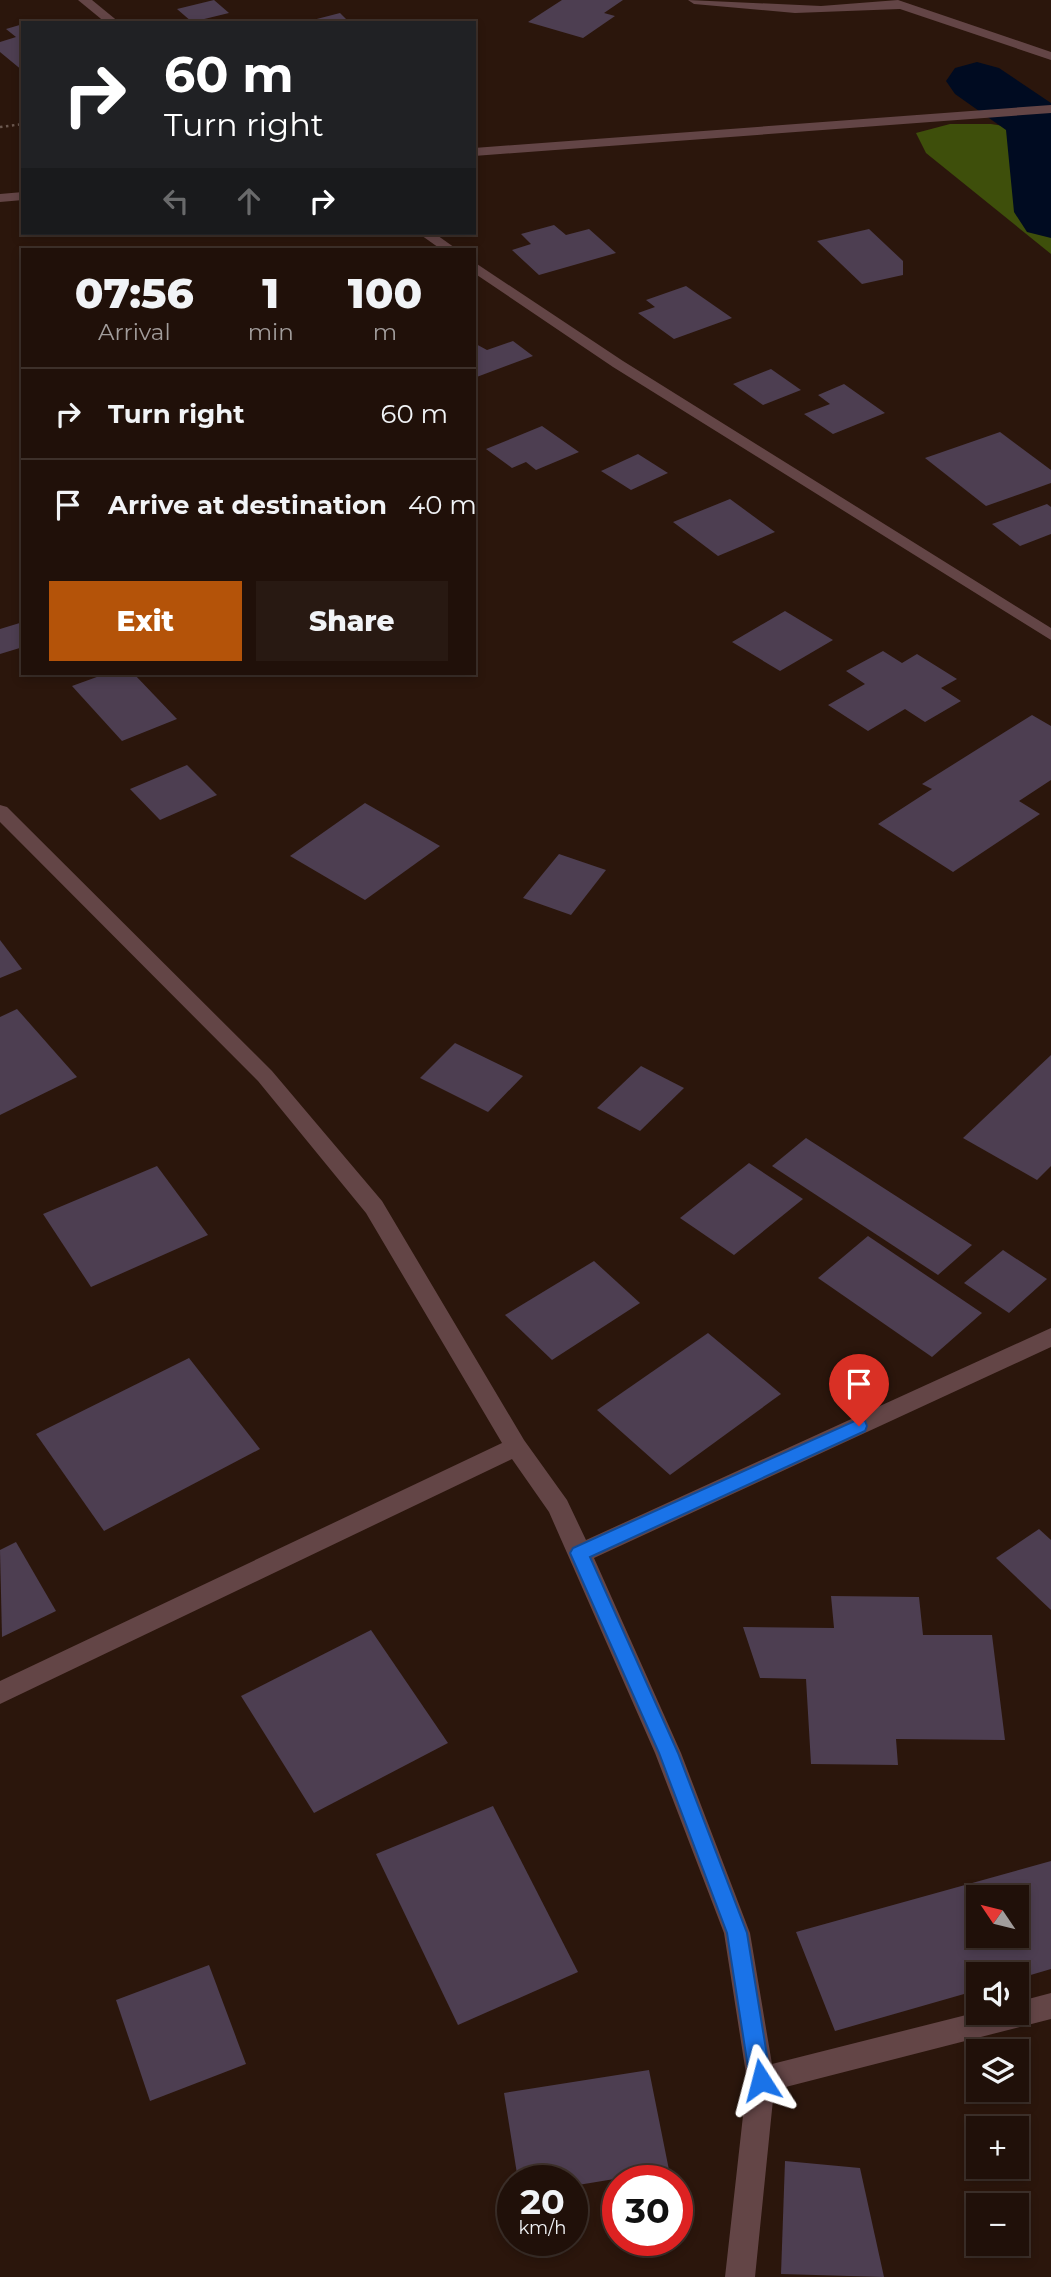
<!DOCTYPE html>
<meta charset="utf-8">
<style>
:root{--surface:#201009;--page:#281912;--text:#f1f3f6;--muted:#a29d9c;--line:#3d302a;--accent:#b45309}
body{margin:0;font-family:Montserrat,sans-serif;background:var(--page);color:var(--text);height:100vh;display:flex;flex-direction:column;font-size:26px;white-space:nowrap}
*{box-sizing:border-box;margin:0}
p{font-size:23px;color:var(--muted)}
.icon{flex:none;width:38px;height:38px;fill:none;stroke:currentColor;stroke-width:2;stroke-linecap:round;stroke-linejoin:round}
.map{position:relative;flex:1;overflow:hidden}
.side{position:absolute;left:21px;top:248px;width:455px;height:427px;display:flex;flex-direction:column;background:var(--surface);border-radius:0px;box-shadow:0 4px 10px #0003,0 0 0 2px var(--line)}
.side>*{flex:none}
.top-card{position:absolute;left:21px;top:21px;width:455px;height:214px;border-radius:0px;box-shadow:0 4px 10px #0003,0 0 0 2px var(--line);background:#202124;color:#fff;overflow:hidden}
.needle{width:46px;rotate:305deg}
.tools{position:absolute;left:966px;top:1885px;display:grid;gap:14px}
.tools a{display:grid;place-items:center;width:63px;height:63px;border-radius:0px;background:var(--surface);box-shadow:0 4px 10px #0003,0 0 0 2px var(--line);font-size:35px}
.speed{position:absolute;left:497px;top:2165px;display:flex;gap:14px;font-size:35px;font-weight:700;text-align:center}
.speed>*{display:grid;place-content:center;width:91px;height:91px;border-radius:50%;background:var(--surface);box-shadow:0 4px 10px #0003,0 0 0 2px var(--line);line-height:1}
.speed small{font-size:18px;font-weight:400}
.speed .limit{border:10px solid #d22;background:#fff;color:#111}
.pin{position:absolute;display:grid;place-items:center;width:60px;height:60px;color:#fff;margin:-72px -30px;border-radius:50% 50% 50% 0;rotate:-45deg;box-shadow:0 0 7px #0007}
.pin .icon{rotate:45deg}
.me{position:absolute;width:77px;margin:-38px;rotate:351deg;stroke-linejoin:round;filter:drop-shadow(0 0 5px #0008)}
.turn{display:flex;align-items:center;gap:24px;height:147px;padding:0 28px;font-size:32px}
.turn .icon{width:91px;height:91px;stroke-width:2.5}
.turn b{display:block;font-size:49px;line-height:60px}
.lanes{display:flex;align-items:center;height:66px;padding:0 28px;background:#0003;justify-content:center;gap:35px;direction:ltr}
.lanes .off{opacity:.35}
.eta{display:flex;justify-content:space-evenly;align-items:center;height:119px;text-align:center}
.eta b{font-size:42px;font-weight:800;line-height:49px}
.action{display:flex;gap:14px;margin-top:auto;padding:14px 28px}
.action a{flex:1;height:80px;border-radius:0px;background:var(--accent);color:#fff;font-size:28px;font-weight:800;line-height:80px;text-align:center}
.action a+a{background:var(--page);color:var(--text)}
ul{padding:0;list-style:none}
li{display:flex;align-items:center;gap:21px;height:91px;padding:0 28px;border-top:2px solid var(--line)}
li div{flex:1}
li b{display:block;font-size:26px}
li em{font-style:normal}
.map>svg:first-child{display:block}
</style>
<div class="map">
<svg width="1051" height="2277" viewBox="0 0 1051 2277">
<rect width="100%" height="100%" fill="#2b160c"/>
<polygon fill="#3e4f0b" points="950,124 991,124 1030,130 1051,144 1051,254 926,153 916,133"/>
<g fill="none" stroke-linecap="round" stroke-linejoin="round">
<polygon fill="#000b21" fill-rule="evenodd" points="977,62 999,68 1051,103 1051,238 1027,232 1014,212 1006,130 955,94 946,81 955,68"/>
</g>
<g fill="#4d3e51" fill-rule="evenodd">
<polygon points="214,0 229,13 192,22 177,9"/>
<polygon points="562,0 623,0 604,13 615,16 583,38 528,22"/>
<polygon points="340,13 350,23 309,21"/>
<polygon points="23,24 23,71 0,52 0,42 16,37 6,29"/>
<polygon points="554,225 566,235 589,229 616,253 539,275 512,250 531,244 521,234"/>
<polygon points="869,229 903,261 903,275 862,284 817,241"/>
<polygon points="686,286 732,318 674,339 638,313 655,307 646,300"/>
<polygon points="513,341 533,356 474,378 474,343 487,350"/>
<polygon points="771,369 801,390 763,405 733,384"/>
<polygon points="844,384 885,413 833,434 804,414 830,404 818,395"/>
<polygon points="542,426 579,452 536,470 526,462 512,468 486,449"/>
<polygon points="1000,432 1051,470 1051,483 986,506 925,458"/>
<polygon points="638,454 668,473 631,490 601,471"/>
<polygon points="730,499 775,532 718,556 673,522"/>
<polygon points="1047,504 1051,507 1051,534 1020,546 992,524"/>
<polygon points="785,611 833,640 780,671 732,642"/>
<polygon points="23,622 23,647 0,654 0,629"/>
<polygon points="883,651 902,663 917,654 957,679 941,688 961,701 925,722 905,709 868,731 828,705 865,684 846,671"/>
<polygon points="105,674 134,674 177,719 122,741 72,686"/>
<polygon points="1032,715 1051,726 1051,780 1019,801 1040,814 953,872 878,824 932,789 922,784"/>
<polygon points="187,765 217,795 160,820 130,789"/>
<polygon points="365,803 440,846 365,900 290,856"/>
<polygon points="559,854 606,870 571,915 523,898"/>
<polygon points="0,940 22,969 0,978"/>
<polygon points="17,1009 77,1077 0,1115 0,1017"/>
<polygon points="455,1043 523,1076 488,1112 420,1078"/>
<polygon points="1051,1055 1051,1166 1037,1180 963,1138"/>
<polygon points="641,1066 684,1088 640,1131 597,1108"/>
<polygon points="806,1138 972,1245 938,1275 772,1166"/>
<polygon points="749,1163 803,1199 734,1255 680,1218"/>
<polygon points="157,1166 208,1235 91,1287 43,1214"/>
<polygon points="868,1236 982,1313 932,1357 818,1278"/>
<polygon points="1003,1250 1047,1279 1009,1313 964,1283"/>
<polygon points="594,1261 640,1303 552,1360 505,1315"/>
<polygon points="708,1333 781,1394 670,1475 597,1410"/>
<polygon points="189,1358 260,1449 104,1531 36,1434"/>
<polygon points="1039,1529 1051,1540 1051,1610 996,1558"/>
<polygon points="16,1542 56,1611 2,1637 0,1550"/>
<polygon points="831,1596 919,1597 923,1635 992,1635 1005,1740 896,1739 898,1765 811,1764 806,1679 760,1678 743,1627 834,1628"/>
<polygon points="371,1630 448,1743 314,1813 241,1696"/>
<polygon points="493,1806 578,1972 458,2025 376,1854"/>
<path d="M1051,1861V1969L1017,1979V1974H978V1990L835,2031L796,1932ZM978,1897H1017V1936H978Z"/>
<polygon points="209,1965 246,2064 150,2101 116,2000"/>
<polygon points="649,2070 669,2170 572,2186 572,2180 518,2180 504,2093"/>
<polygon points="785,2161 860,2168 884,2277 781,2274"/>
</g>
<g fill="none" stroke-linecap="round" stroke-linejoin="round">
<polyline stroke="#6a574e" stroke-width="2.5" stroke-dasharray="2.5 3.5" stroke-linecap="butt" points="0,127 23,124"/>
<g fill="#634546" fill-rule="evenodd">
<polygon points="78,0 92,0 120,23 106,23"/>
<polygon points="688,0 821,6 898,0 1051,52 1051,60 900,9 795,13 694,4"/>
<polygon points="1051,105 1051,113 474,156 474,148"/>
<polygon points="23,192 23,200 0,202 0,194"/>
<polygon points="418,233 434,233 458,250 442,250"/>
<polygon points="474,262 623,361 1051,628 1051,640 613,367 474,273"/>
<polygon points="0,805 7,807 272,1071 382,1201 524,1440 567,1500 586,1540 1051,1328 1051,1347 594,1558 681,1753 750,1933 772,2064 978,2012 1017,2012 1017,2002 1051,1993 1051,2019 774,2090 755,2277 725,2277 747,2080 724,1933 655,1753 549,1512 512,1459 0,1704 0,1681 502,1443 366,1213 258,1081 0,822"/>
</g>
</g>
<polygon fill="#1a73e8" stroke="#114b97" stroke-width="2" points="859,1419 865,1421 867,1426 865,1431 590,1557 678,1753 747,1933 771,2080 768,2087 761,2090 753,2087 750,2080 727,1933 659,1753 570,1553 573,1548"/>
</svg>
<div class="tools">
<a><svg class="needle" viewBox="-14 -14 28 28"><path d="M0-13l5 13h-10z" fill="#e53935"/><path d="M0 13l5-13h-10z" fill="#a29d9c"/></svg></a>
<a><svg class="icon" aria-label="sound" viewBox="0 0 24 24"><path d="M4 9h4l5-4v14l-5-4H4zM17 9q2 3 0 6"/></svg></a>
<a><svg class="icon" aria-label="layers" viewBox="0 0 24 24"><path d="M12 4l9 5-9 5-9-5zM3 14l9 5 9-5"/></svg></a>
<a>+</a>
<a>−</a>
</div>
<div class="speed"><div>20<small>km/h</small></div><div class="limit">30</div></div>
<div class="pin" style="left:859px;top:1426px;background:#d93025"><svg class="icon" aria-label="arrive" viewBox="0 0 24 24"><path d="M6 21V4h12l-3 4 3 4H6"/></svg></div>
<svg class="me" style="left:761px;top:2080px" viewBox="-20 -20 40 40"><path d="M0-17L14 15 0 8-14 15z" fill="#1a73e8" stroke="#fff" stroke-width="4"/></svg>
<div class="top-card">
<div class="turn"><svg class="icon" aria-label="right" viewBox="0 0 24 24"><path d="M7 20v-9h11M14 6l5 5-5 5"/></svg><div><b>60 m</b>Turn right</div></div>
<div class="lanes"><svg class="icon off" aria-label="left" viewBox="0 0 24 24"><path d="M17 20v-9H6M10 6l-5 5 5 5"/></svg><svg class="icon off" aria-label="ahead" viewBox="0 0 24 24"><path d="M12 20V5M6 11l6-6 6 6"/></svg><svg class="icon" aria-label="right" viewBox="0 0 24 24"><path d="M7 20v-9h11M14 6l5 5-5 5"/></svg></div>
</div>
<section class="side">
<div class="eta">
<div><b>07:56</b><p>Arrival</p></div>
<div><b>1</b><p>min</p></div>
<div><b>100</b><p>m</p></div>
</div>
<ul>
<li><svg class="icon" aria-label="right" viewBox="0 0 24 24"><path d="M7 20v-9h11M14 6l5 5-5 5"/></svg><div><b>Turn right</b></div><em>60 m</em></li>
<li><svg class="icon" aria-label="arrive" viewBox="0 0 24 24"><path d="M6 21V4h12l-3 4 3 4H6"/></svg><div><b>Arrive at destination</b></div><em>40 m</em></li>
</ul>
<div class="action"><a>Exit</a><a>Share</a></div>
</section>
</div>
